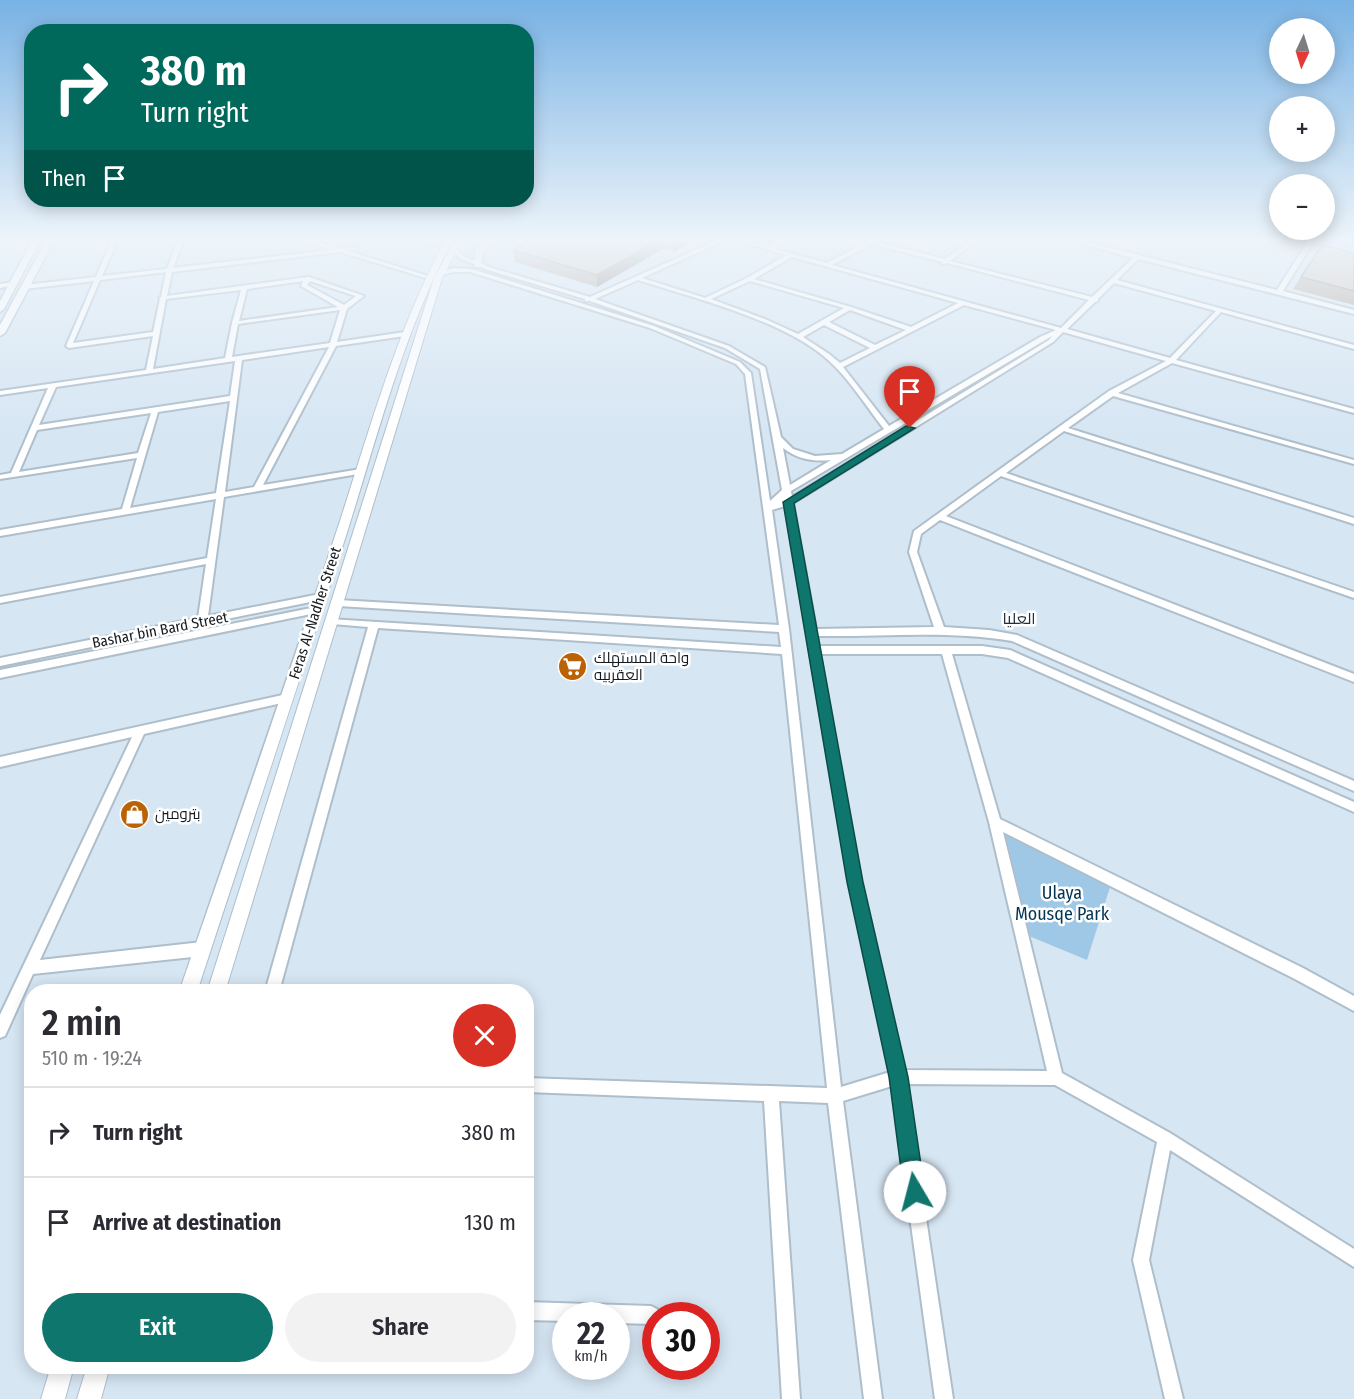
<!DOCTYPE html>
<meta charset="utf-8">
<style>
:root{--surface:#fff;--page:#f2f2f3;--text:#2b2b33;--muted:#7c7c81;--line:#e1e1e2;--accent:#0f766e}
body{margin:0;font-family:"Fira Sans Condensed",Cairo,sans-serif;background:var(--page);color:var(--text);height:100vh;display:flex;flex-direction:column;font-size:22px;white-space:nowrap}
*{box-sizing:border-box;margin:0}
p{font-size:20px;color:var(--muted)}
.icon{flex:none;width:33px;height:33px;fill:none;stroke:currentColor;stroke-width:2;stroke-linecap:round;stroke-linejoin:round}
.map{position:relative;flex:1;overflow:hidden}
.side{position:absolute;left:24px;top:984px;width:510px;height:390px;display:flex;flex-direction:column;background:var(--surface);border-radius:24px;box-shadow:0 3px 15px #0003}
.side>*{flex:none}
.hud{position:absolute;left:24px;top:24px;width:510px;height:183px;border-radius:24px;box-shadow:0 3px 15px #0003;background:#00695c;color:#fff;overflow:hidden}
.needle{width:39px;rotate:184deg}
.tools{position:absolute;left:1269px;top:18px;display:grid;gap:12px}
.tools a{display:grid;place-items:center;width:66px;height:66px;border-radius:50%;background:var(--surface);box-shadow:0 3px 15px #0003;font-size:30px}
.speed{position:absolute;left:552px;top:1302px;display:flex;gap:12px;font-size:30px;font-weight:700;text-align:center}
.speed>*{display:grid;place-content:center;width:78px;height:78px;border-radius:50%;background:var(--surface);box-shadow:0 3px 15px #0003;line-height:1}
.speed small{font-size:15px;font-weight:400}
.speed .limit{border:9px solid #d22;background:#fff;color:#111}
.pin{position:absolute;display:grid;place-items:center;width:51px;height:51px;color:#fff;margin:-62px -26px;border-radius:50% 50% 50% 0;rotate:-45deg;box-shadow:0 0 6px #0007}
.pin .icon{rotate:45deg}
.me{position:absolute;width:66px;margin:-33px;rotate:352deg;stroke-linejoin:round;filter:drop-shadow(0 0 4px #0008)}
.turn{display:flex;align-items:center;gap:21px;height:126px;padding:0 18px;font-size:27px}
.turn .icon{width:78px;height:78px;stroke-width:2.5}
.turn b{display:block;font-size:42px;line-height:51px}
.then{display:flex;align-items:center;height:57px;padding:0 18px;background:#0003;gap:12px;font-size:22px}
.round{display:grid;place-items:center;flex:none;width:63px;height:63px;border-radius:32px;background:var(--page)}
.overview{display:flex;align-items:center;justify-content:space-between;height:102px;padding:0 18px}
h1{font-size:36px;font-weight:600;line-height:45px}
.button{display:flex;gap:12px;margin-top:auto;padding:12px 18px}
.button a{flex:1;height:69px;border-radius:36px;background:var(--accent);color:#fff;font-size:24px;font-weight:600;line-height:69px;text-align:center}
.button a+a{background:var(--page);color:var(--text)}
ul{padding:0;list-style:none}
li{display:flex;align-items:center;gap:18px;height:90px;padding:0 18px;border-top:2px solid var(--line)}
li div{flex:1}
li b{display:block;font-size:22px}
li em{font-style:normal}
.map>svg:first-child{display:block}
</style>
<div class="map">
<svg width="1354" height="1399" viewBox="0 0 1354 1399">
<rect width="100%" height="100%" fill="#d6e6f3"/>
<polygon fill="#9fc7e6" points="995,822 1111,884 1087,960 1029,936"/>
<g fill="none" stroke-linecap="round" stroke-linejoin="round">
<defs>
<g id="minor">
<path d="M112,239H118L102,276L167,269L178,239H184L173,268L332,250L298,239H307L340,249L356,248V250L348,251L431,277L426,278L340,252L172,272L167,296L309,277L364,296L347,309L337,342L405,332L408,334L405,336L336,346L263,485L361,469H364V473L224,497L208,616L320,594L325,597L320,600L207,623L206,629L316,607L321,610L316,613L0,678V670L200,630L197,625L0,666V658L198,618L206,564L0,603V597L207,558L216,499L0,536V530L122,509L137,458L0,479V475L11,473L48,388L0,395V391L146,370L153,336L69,348L66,346L94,281L24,289L21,287L24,285L96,277ZM166,272L161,297L159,298L160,299L153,332L73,343L100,280ZM303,281L301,286L338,307L239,321L247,289ZM310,281L356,296L344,305L307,285ZM241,290L232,323L225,358L153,369L166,299ZM340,310L330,343L232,357L238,324ZM329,347L254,487L225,492L242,360ZM235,361L230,396L39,425L56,387ZM230,401L216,493L130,508L158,412ZM151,413L138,453L19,472L37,430Z"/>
<polygon points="350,239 357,239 343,247 338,246"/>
<polygon points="418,239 428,239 439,243 436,245"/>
<path d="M720,239H728L642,278L705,298L747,278L786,255L731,239H741L769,247L783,239H790L775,249L827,263L872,239H877L876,242L945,259L972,239H979L950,261L1092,297L1133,258L1065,239H1075L1277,290L1308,241L1311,239L1314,241L1283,291L1354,310V314L1138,259L1117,280L1354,345V349L1221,312L1176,360L1354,409V413L1172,363L1118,393L1354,460V464L1113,396L1068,428L1354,518V524L1064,431L1006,473L1354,592V598L1001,476L946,516L1354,674V682L940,520L921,534L917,552L944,627L989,630L1017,635L1354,781V791L1012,641C947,630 882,637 817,636L819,646H982L1010,650L1354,802V812L1008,658L982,654H952L1000,819L1303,968L1354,996V1011L1293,978L1003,832L1062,1073L1170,1133L1354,1249V1267L1170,1150L1149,1260L1183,1399H1165L1133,1260L1157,1142L1055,1085L906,1084L953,1399H935L892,1086L843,1101L882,1399H864L828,1103L779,1101L800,1399H782L764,1101L526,1092V1078L827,1088L782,654L378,628L279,992H265L368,627L332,624L329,623L327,621L329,619L781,647L779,632L338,606L333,603L338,600L779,625L745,374L736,364L650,328L470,272H454L440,275L437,273L454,268L472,269L654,326L740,362L751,373L770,501L782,490L760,369L725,348L590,301H585V299L488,270L459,258L452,249L457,248L463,256L492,268L590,297ZM872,244L942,262V264L947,263L1089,300L1061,328L832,265ZM792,257L958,303L911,327L851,307L754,279ZM638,280C694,298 783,320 827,359C849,378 865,405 884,429L842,454L815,456L793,449L781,437L765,367L729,346L595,299ZM750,281L844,308L798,334L765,319L711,299ZM1114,283L1216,311L1170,358L1067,329L1095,302L1098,301V299ZM964,305L1056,330L1040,337L889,426L843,367ZM850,310L906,330L875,345L829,322ZM824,325L870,348L840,363L829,354L803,337ZM1063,332L1166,361L1109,391L914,531L909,552L934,627L816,629L793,503L1053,342ZM1052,336L1049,340L792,497L791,491ZM783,448C797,459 814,462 831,460L790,485ZM785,506L849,882L890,1072L841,1087L789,629L772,510ZM820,654H942L989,822L1047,1071L904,1070L861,882Z"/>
<polygon points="13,282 16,284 15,285 0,288 0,284"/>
<polygon points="287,694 291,695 292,698 291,701 144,734 40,960 202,942 207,944 209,949 207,954 202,956 33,974 5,1036 0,1038 0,1015 132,737 0,767 0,757"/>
<polygon points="526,1302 651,1306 657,1309 660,1315 656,1316 656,1322 651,1324 616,1323 616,1316 566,1316 566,1321 526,1320"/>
</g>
<g id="tertiary">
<path d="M446,239H453C402,335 377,439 344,542C296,692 246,842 197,992H179C231,843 282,694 332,545C367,441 393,336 446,239Z"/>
<polygon points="456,239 463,239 442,278 225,992 207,992 434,278"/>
<polygon points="51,1366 74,1366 65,1399 41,1399"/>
<polygon points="87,1366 110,1366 101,1399 77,1399"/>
</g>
<g id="secondary">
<polygon points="33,239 41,239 4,309 0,312 0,301"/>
<polygon points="47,239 55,239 5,333 0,336 0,325"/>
<polygon points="487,239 494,241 483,251 481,267 475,267 475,250"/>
</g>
<polygon id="primary" points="1300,239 1316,239 1354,248 1354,254"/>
<polygon id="motorway" points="1321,239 1339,239 1354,243 1354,249"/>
</defs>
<use href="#minor" stroke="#aebecb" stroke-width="4"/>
<use href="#tertiary" stroke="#aebecb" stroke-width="2"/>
<use href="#secondary" stroke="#aebecb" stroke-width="3"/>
<use href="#primary" stroke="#7995aa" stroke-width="3"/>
<use href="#motorway" stroke="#7995aa" stroke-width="2"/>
<use href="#minor" fill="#fff" fill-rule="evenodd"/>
<use href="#tertiary" fill="#fff" fill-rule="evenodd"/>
<use href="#secondary" fill="#fff" fill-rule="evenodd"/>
<use href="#primary" fill="#d0e7fa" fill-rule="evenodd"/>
<use href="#motorway" fill="#b0d7f6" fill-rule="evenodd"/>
</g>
<g fill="#b2a39a">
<polygon points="526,239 694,239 674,252 663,249 597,287 515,262 513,250 525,244 524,240"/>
<polygon points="750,239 781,239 769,244"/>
<polygon points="1322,245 1354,253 1354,305 1293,289"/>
</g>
<g fill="#91857d">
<polygon points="660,239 663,239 663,249 597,287 597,275"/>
<polygon points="675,239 694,239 674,252 673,240"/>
<polygon points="769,239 781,239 769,244"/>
</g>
<g fill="#cfbeb3" stroke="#91857d" stroke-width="1.5">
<polygon points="526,239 660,239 597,275 513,250 529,242 524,240"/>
<polygon points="1322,245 1354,253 1354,291 1301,277"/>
</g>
<linearGradient id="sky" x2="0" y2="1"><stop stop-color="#78b2e4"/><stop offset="0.55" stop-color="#edf4fa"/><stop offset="1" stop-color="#edf4fa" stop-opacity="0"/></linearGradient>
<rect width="1354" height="435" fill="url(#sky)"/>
<polygon fill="#0f766e" stroke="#0a4d48" stroke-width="1.5" points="906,426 915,428 794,503 863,882 908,1077 925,1192 922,1200 915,1203 907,1200 904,1192 889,1077 847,882 783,502"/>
<defs>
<symbol id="supermarket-disc" viewBox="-11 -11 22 22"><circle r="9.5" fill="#bc6206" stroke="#fff"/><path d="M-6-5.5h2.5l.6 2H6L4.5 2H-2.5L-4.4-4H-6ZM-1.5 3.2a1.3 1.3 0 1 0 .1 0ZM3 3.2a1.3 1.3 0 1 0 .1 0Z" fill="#fff"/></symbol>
<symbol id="shop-disc" viewBox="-11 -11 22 22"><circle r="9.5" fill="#bc6206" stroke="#fff"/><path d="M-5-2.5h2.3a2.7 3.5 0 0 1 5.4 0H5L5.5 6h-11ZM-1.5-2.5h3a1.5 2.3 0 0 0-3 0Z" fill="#fff"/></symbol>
</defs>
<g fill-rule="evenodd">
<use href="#supermarket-disc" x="556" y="650" width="33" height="33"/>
<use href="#shop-disc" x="118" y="798" width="33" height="33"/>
</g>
<g text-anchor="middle" stroke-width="5" stroke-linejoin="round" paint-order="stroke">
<g font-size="15" fill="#141a1e" stroke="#fff">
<text transform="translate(315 613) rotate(-72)" y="5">Feras Al-Nadher Street</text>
<text transform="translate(160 630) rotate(-11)" y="5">Bashar bin Bard Street</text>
</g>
<g font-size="15" fill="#141a1e" stroke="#fff" text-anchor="start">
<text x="594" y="663">واحة المستهلك<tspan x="594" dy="17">العقربيه</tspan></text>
<text x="155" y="819">بترومين</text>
</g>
<g font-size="16" fill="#232f39" stroke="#fff">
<text x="1019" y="624">العليا</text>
</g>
<g font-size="18" fill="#033655" stroke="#fff">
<text x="1062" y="899">Ulaya<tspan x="1062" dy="21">Mousqe Park</tspan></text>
</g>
</g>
</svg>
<div class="tools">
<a><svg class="needle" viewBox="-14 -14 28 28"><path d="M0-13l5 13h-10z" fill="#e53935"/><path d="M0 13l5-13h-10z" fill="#7c7c81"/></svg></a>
<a>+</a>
<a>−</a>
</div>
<div class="speed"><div>22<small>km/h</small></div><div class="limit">30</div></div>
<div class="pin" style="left:910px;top:428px;background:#d93025"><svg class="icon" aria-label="arrive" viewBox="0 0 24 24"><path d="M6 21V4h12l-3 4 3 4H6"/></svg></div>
<svg class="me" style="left:915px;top:1192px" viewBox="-20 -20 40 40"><circle r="19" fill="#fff"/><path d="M0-13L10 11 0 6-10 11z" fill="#0f766e"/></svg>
<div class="hud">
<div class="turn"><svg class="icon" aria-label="right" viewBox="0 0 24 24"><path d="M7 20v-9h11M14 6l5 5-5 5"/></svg><div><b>380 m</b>Turn right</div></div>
<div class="then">Then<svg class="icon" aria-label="arrive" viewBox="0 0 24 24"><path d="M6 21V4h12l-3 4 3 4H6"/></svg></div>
</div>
<section class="side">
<div class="overview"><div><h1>2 min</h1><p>510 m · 19:24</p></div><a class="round" style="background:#d93025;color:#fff"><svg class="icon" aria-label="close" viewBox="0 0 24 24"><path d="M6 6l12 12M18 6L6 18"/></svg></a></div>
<ul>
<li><svg class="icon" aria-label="right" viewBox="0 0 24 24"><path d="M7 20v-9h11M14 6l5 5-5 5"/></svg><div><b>Turn right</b></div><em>380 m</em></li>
<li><svg class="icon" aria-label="arrive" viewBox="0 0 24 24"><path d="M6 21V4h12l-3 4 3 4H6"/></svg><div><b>Arrive at destination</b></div><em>130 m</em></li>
</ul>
<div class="button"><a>Exit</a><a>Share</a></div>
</section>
</div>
